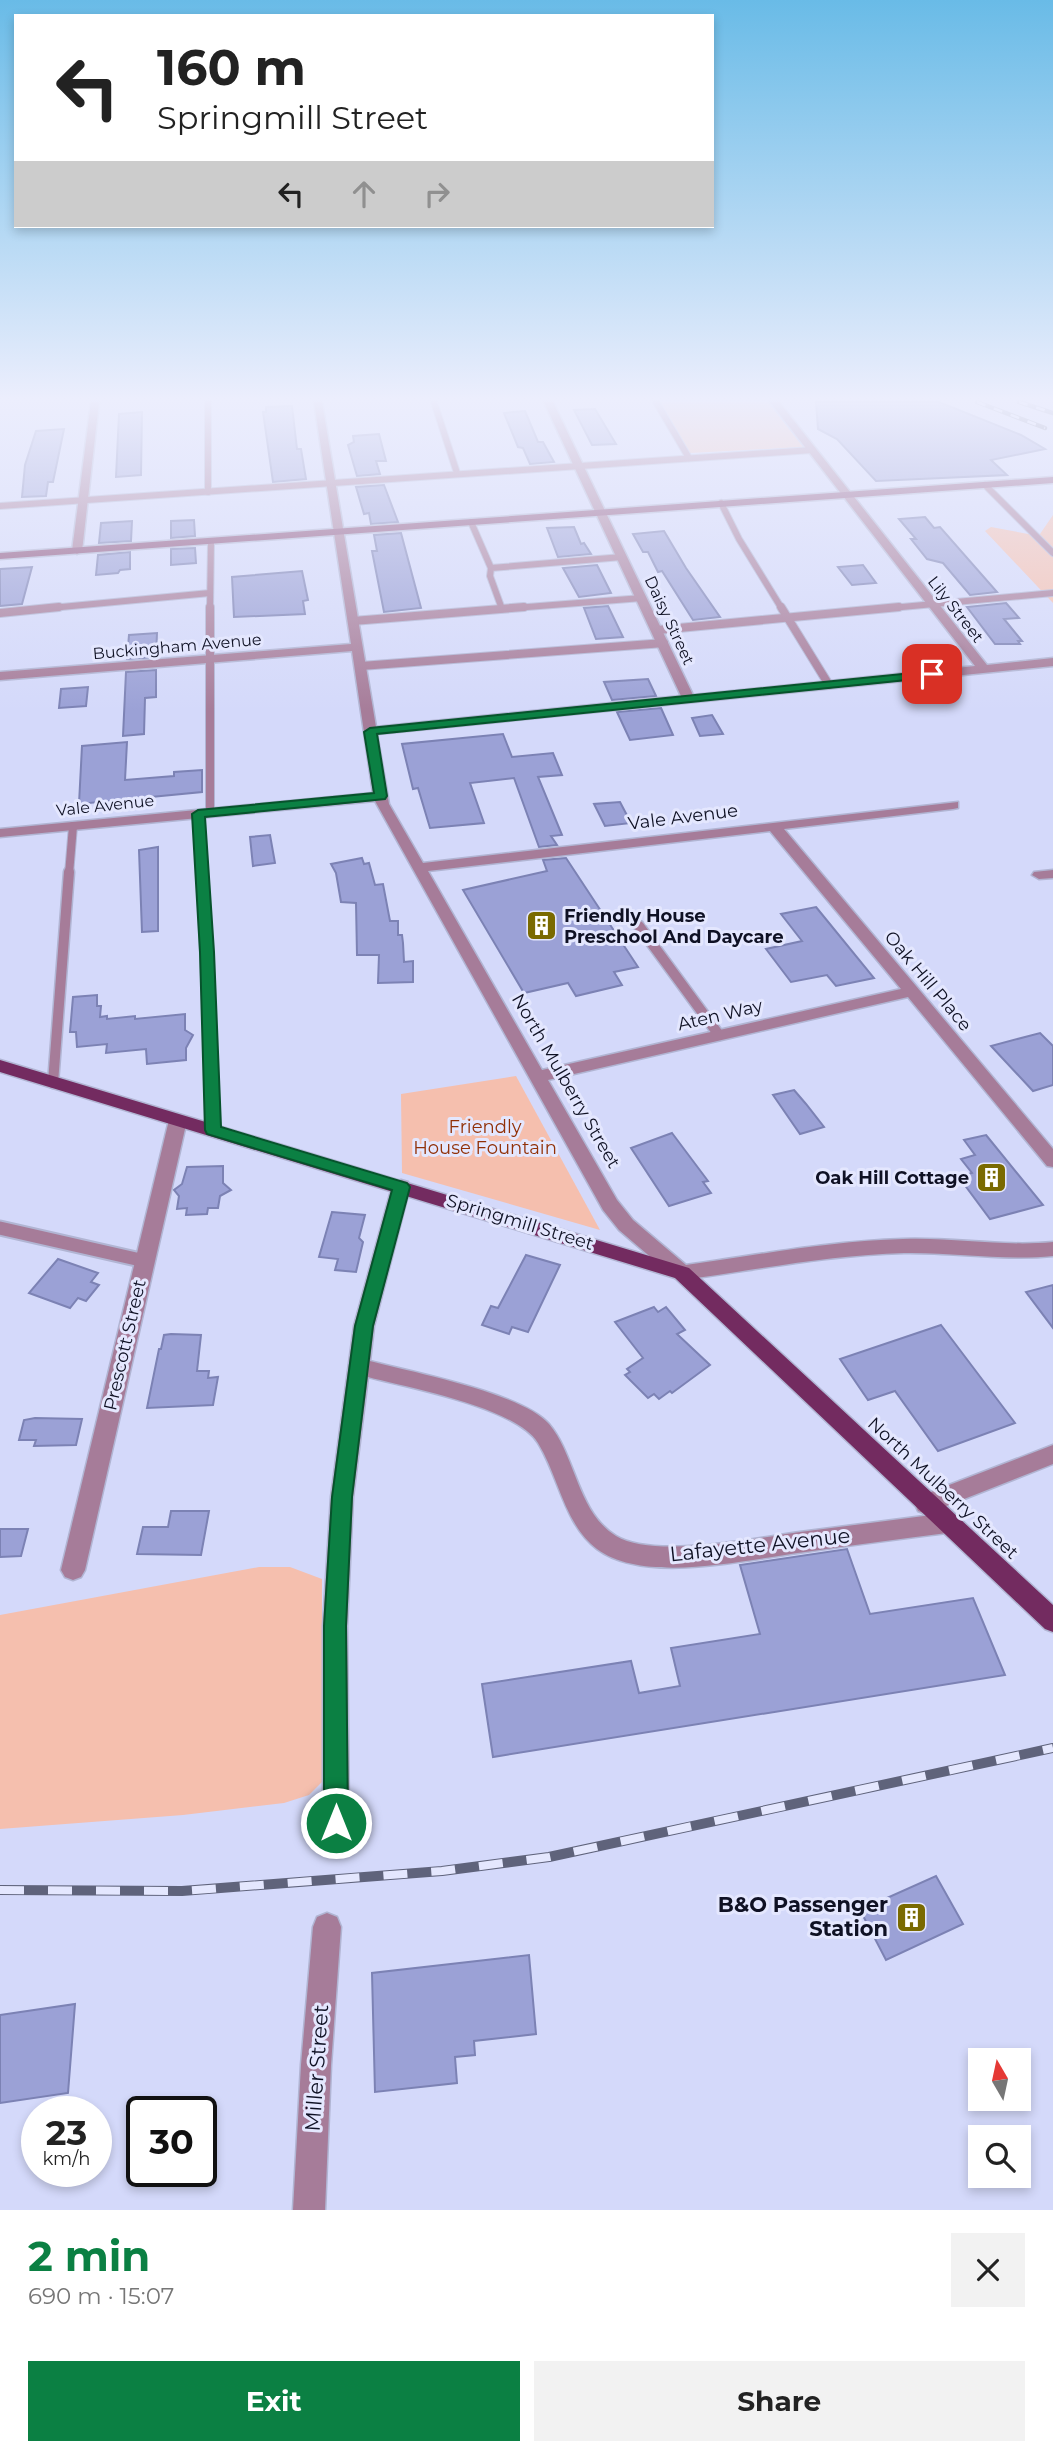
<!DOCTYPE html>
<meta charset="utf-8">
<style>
:root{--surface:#fff;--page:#f2f2f2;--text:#222;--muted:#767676;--accent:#0b8043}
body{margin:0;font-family:Montserrat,sans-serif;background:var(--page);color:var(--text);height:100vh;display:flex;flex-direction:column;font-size:26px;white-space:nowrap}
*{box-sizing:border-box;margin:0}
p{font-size:23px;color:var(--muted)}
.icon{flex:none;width:38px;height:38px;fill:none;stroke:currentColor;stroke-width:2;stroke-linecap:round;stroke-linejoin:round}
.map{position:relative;height:2210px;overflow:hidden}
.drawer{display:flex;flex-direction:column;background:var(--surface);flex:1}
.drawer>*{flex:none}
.guide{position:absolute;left:14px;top:14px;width:700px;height:214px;border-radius:0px;box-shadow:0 4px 10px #0003;background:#fff;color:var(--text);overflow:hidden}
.needle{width:46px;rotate:351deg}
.tools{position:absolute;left:968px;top:2048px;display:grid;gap:14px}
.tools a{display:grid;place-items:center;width:63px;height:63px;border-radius:0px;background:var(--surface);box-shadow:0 4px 10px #0003;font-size:35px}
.speed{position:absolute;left:21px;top:2096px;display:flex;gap:14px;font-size:35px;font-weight:700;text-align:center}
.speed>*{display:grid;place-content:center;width:91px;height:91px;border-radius:50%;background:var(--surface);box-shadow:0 4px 10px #0003;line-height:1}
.speed small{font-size:18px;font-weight:400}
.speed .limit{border:4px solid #111;border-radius:10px;background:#fff;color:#111}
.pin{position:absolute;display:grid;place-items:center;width:60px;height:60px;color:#fff;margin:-30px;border-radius:14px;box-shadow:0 4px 10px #0006}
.me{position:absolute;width:77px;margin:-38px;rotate:0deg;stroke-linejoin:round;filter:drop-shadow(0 0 5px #0008)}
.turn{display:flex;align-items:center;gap:24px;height:147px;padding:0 28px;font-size:32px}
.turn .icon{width:91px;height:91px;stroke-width:2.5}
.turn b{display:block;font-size:49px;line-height:60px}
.lanes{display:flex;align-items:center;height:66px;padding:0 28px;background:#0003;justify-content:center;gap:35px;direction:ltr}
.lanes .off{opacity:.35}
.round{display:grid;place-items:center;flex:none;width:74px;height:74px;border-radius:0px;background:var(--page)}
.overview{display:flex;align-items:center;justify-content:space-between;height:119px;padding:0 28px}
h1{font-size:42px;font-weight:700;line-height:52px;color:var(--accent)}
.action{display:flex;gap:14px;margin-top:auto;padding:14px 28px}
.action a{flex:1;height:80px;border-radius:0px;background:var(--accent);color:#fff;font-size:28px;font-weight:700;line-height:80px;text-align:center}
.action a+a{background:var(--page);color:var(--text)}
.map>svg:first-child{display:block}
</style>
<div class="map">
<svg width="1053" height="2210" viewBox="0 0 1053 2210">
<rect width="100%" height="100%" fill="#d4d9fa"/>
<g fill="#f5bfae">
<polygon points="660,402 768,402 803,447 690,453"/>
<polygon points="1053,515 1053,603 985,531 991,527 1028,534 1040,534"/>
<polygon points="516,1076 600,1230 402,1173 401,1094"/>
<polygon points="259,1567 290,1567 322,1579 322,1782 309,1795 284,1803 183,1815 0,1829 0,1615"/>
</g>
<g fill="#9ba1d6" stroke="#7c82b4" stroke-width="2">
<polygon points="816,402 939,402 1021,435 1045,449 991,460 1007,475 876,481 837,439 818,429"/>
<polygon points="292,406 297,449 301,449 306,479 273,482 263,412 266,412 266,407"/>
<polygon points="595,409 616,444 592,445 574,410"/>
<polygon points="525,411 538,442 543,442 554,462 530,464 523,448 518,447 504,413"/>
<polygon points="142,412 141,475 116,477 119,414"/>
<polygon points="64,429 53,482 48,482 46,496 22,497 25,465 36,431"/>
<polygon points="379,434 386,461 376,461 380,474 357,476 348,445 354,442 353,436"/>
<polygon points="384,485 398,522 371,524 369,513 364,514 356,487"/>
<polygon points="925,517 934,528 940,527 997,592 970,595 943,563 927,559 911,539 916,539 899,519"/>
<polygon points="194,520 195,536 171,538 171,521"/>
<polygon points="132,521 131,541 99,543 101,523"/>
<polygon points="574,527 581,544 584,543 591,554 558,557 547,528"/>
<polygon points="664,531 686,568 720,617 693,620 662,571 658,572 648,552 643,552 633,534"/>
<polygon points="401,533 421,608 384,612 372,551 377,551 374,535"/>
<polygon points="195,548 196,563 171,565 171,549"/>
<polygon points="130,552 130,569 120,570 118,573 96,575 98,555"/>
<polygon points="597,565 611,593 579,597 563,568"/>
<polygon points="863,565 876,583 852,585 838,567"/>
<polygon points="32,567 22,604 0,606 0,569"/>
<polygon points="302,571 308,600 303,601 305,614 234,617 232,577"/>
<polygon points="1006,603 1019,618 1004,619 1022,641 1018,641 1020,644 995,644 967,607"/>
<polygon points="608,606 623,637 596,639 584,608"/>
<polygon points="157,633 156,657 127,659 129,635"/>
<polygon points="156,670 156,697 145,698 144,734 123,736 126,672"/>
<polygon points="648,679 656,696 612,700 604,682"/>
<polygon points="88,687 86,706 59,708 61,689"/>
<polygon points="661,708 673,735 630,740 617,712"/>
<polygon points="712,715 723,734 700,736 692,718"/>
<polygon points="503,734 512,757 553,753 562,775 538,777 562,835 551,836 557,845 539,847 514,778 470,783 484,823 430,828 418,788 413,789 402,744"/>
<polygon points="127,742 125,780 174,776 174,772 202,770 202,792 79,804 82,746"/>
<polygon points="620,802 631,823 605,826 594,804"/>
<polygon points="270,835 275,863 253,866 250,837"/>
<polygon points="158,847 158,931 142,932 139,850"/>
<polygon points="362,858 364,864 369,863 375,885 383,884 390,921 398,921 398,935 402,935 403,943 404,962 413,961 413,982 378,983 379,955 357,955 356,903 341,902 336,873 331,864"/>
<polygon points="566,858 638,967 614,972 622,985 576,996 568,983 524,993 463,890 547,871 543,860"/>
<polygon points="816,907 874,978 836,986 827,975 791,982 766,949 802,941 781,914"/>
<polygon points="97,995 97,1006 101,1006 100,1017 107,1016 107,1019 135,1016 135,1019 185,1014 185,1030 193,1035 186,1048 186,1060 147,1064 146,1049 106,1053 107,1044 77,1047 76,1032 70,1032 73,997"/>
<polygon points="1040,1033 1053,1046 1053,1085 1033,1091 991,1046"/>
<polygon points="794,1090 806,1104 824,1127 800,1134 773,1095"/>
<polygon points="672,1133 708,1181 703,1182 711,1193 669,1206 631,1148"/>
<polygon points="986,1135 1043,1205 990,1219 961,1180 964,1179 961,1176 972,1173 961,1159 975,1155 964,1140"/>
<polygon points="223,1166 223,1183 231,1190 220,1196 218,1208 208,1208 207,1214 186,1215 187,1208 177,1209 179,1196 174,1190 182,1184 187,1167"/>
<polygon points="332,1212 365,1215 359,1238 363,1242 356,1272 335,1270 338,1259 319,1257"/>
<polygon points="526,1255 560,1265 528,1332 512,1327 509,1334 482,1325 491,1306 498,1308"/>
<polygon points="58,1259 98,1273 91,1282 99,1285 86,1301 78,1298 70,1308 29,1293"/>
<polygon points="1053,1285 1053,1328 1026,1292"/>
<polygon points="654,1307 658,1312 666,1307 685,1330 677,1334 710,1365 672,1393 670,1391 659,1399 654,1394 648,1398 625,1375 630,1372 627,1369 643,1358 615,1322"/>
<polygon points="941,1325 1015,1423 938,1451 895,1391 868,1400 840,1359"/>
<polygon points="171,1334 201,1335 197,1371 209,1371 208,1378 218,1377 213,1405 147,1408 159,1349 161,1349 164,1335"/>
<polygon points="35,1418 82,1419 76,1445 34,1446 36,1440 19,1440 24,1420"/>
<polygon points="171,1511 209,1511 201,1555 137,1554 143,1527 168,1527"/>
<polygon points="0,1529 28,1529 21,1556 0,1557"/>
<polygon points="847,1549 870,1614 973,1598 1005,1675 493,1757 482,1684 631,1661 639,1693 680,1686 671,1648 760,1634 740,1565"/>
<polygon points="936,1876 963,1924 886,1960 860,1910"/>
<polygon points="529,1955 536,2034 474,2041 475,2055 455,2057 457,2083 375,2092 372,1973"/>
<polygon points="75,2004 68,2093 0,2103 0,2015"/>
</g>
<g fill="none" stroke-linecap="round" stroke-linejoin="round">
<defs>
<g id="lane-far3">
<polyline points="208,402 208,492"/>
<polyline points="434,402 457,473"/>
<polyline points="656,402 689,458"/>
<polyline points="985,485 1053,553"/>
<polyline points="721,503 739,539 782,609"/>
<polyline points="0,506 812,450"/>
<polyline points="471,522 491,568"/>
<polyline points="40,609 210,593"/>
<polyline points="210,609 211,541"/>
<polyline points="502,609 490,576 491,568 622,557"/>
<polyline points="502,609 642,598"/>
<polyline points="880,609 1053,593"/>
</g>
<g id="lane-far2">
<polyline points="210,607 210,813"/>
<polyline points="781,607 829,685"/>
<polyline points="0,613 59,607"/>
<polyline points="353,621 524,607"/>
<polyline points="658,630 899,607"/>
<polyline points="361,666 664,643"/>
<polyline points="198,814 202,874"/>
<polyline points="69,874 73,826"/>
</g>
<g id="lane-far1">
<polyline points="202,872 213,1130"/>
<polyline points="639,926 719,1035"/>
<polyline points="53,1083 69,872"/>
</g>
<polyline id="lane" points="0,1228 145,1261"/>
<g id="street">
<polygon points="91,402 99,402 82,551 77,554 72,551"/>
<path d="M314,402H322L376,727L681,696L544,402H553L693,695L975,666L770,402H779L987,665L1053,658V666L377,734L389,804L423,863L958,802V808L953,809L784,829L1053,1149V1167L1047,1166L908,997L548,1080L617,1200L633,1220L686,1265C758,1255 830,1241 903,1239C954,1237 1003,1247 1053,1242V1256C1003,1261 954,1252 904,1253C829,1255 756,1270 682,1280L675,1278L619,1230L603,1210L375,801L0,837V829L373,793L352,651L0,680V672L351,644ZM770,831L901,989L542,1070L428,871Z"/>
<polygon points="1053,870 1053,878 1039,879 1032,875 1034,872"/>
<polygon points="178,1114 187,1120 85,1570 81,1577 73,1580 65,1577 61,1570 169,1120"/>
<path d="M401,1180L408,1182L410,1187L374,1326L370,1361C411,1372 522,1393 549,1424C576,1456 577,1512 616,1536C654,1559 756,1538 800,1532C849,1526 898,1519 947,1513L955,1516L958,1523L955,1530L947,1533C900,1539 852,1545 805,1552C750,1559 645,1585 597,1549C564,1524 559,1477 538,1443C516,1407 409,1388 368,1377L353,1497L347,1626L349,1823L345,1832L336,1836L327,1832L323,1823V1626L331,1497L354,1326L392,1187L394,1182Z"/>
<polygon points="1053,1445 1053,1464 926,1514 918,1511 915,1504 918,1497"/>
<polygon points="327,1913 337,1917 341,1927 331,2065 325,2210 293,2210 301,2065 313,1927 317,1917"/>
</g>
<polygon id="secondary" points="1053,477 1053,483 0,559 0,553"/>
<polygon id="primary" points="0,1060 689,1268 1053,1605 1053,1632 1045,1629 675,1278 0,1072"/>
</defs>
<use href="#lane-far3" stroke="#b1b5d3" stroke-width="8"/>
<use href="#lane-far2" stroke="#b1b5d3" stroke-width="10"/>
<use href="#lane-far1" stroke="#b1b5d3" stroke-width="13"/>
<use href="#lane" stroke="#b1b5d3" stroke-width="17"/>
<use href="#street" stroke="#b1b5d3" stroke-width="3"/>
<use href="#secondary" stroke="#b1b5d3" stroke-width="3"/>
<use href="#primary" stroke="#b1b5d3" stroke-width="3"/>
<use href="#lane-far3" stroke="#a67c99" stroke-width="6"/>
<use href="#lane-far2" stroke="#a67c99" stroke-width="8"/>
<use href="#lane-far1" stroke="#a67c99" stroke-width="10"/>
<use href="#lane" stroke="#a67c99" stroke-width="13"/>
<use href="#street" fill="#a67c99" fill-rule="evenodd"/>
<use href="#secondary" fill="#894e78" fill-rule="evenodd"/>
<use href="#primary" fill="#732b60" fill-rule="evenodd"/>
<defs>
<g id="rail-far1">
<polyline points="977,402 1045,428"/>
<polyline points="1019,402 1053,413"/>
</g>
<polyline id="rail" points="0,1890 182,1891 442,1871 549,1857 1053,1748"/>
</defs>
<use href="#rail-far1" stroke="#5f637b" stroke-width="4.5"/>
<use href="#rail" stroke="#5f637b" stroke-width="10"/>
<use href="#rail-far1" stroke="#e4e7fe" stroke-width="2.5" stroke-dasharray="9" stroke-linecap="butt"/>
<use href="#rail" stroke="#e4e7fe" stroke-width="8" stroke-dasharray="24" stroke-linecap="butt"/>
</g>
<linearGradient id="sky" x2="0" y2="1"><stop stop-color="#69bbe7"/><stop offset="0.56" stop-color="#eceefd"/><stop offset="1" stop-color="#eceefd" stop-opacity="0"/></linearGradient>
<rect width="1053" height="712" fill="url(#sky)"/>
<polygon fill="#0b8043" stroke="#07532c" stroke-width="2" points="932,671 936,672 936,677 377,734 387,796 385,799 205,817 214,952 221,1127 407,1183 410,1187 373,1326 352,1497 346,1626 348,1823 344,1832 336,1835 327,1832 324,1823 324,1626 332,1497 355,1326 392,1190 207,1134 205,1130 200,952 192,814 198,810 374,793 364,732 370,728"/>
<defs>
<symbol id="building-square" viewBox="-11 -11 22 22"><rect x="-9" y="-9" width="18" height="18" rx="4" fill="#7a6a01" stroke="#e4e7fe"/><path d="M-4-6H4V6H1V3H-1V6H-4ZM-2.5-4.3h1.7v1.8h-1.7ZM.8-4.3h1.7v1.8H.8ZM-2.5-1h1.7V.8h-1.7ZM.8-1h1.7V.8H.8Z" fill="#fff"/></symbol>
</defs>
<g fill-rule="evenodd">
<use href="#building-square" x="524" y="908" width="35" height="35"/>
<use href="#building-square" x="974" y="1160" width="35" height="35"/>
<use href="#building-square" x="894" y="1900" width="35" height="35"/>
</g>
<g text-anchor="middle" stroke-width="6" stroke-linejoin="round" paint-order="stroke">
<g font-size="16" fill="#0f1124" stroke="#e4e7fe">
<text transform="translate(956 609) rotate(52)" y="6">Lily Street</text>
<text transform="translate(670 620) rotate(65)" y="6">Daisy Street</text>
<text transform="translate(177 646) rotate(-5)" y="6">Buckingham Avenue</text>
<text transform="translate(105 805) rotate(-6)" y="6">Vale Avenue</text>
</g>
<g font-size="18" fill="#0f1124" stroke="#e4e7fe">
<text transform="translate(683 817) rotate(-7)" y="6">Vale Avenue</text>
<text transform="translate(928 981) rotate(50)" y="6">Oak Hill Place</text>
<text transform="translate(720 1015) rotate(-13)" y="6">Aten Way</text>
<text transform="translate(566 1081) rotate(60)" y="6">North Mulberry Street</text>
<text transform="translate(520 1222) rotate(17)" y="6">Springmill Street</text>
<text transform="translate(125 1345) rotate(-77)" y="6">Prescott Street</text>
<text transform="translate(943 1488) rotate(43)" y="6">North Mulberry Street</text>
</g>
<g font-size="18" font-weight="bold" fill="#0f1124" stroke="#e4e7fe" text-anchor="start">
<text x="564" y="922">Friendly House<tspan x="564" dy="21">Preschool And Daycare</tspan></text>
<text x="969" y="1184" text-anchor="end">Oak Hill Cottage</text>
</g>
<g font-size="18" fill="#913007" stroke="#e4e7fe">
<text x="485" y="1133">Friendly<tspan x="485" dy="21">House Fountain</tspan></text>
</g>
<g font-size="21" fill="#0f1124" stroke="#e4e7fe">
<text transform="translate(760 1545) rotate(-6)" y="7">Lafayette Avenue</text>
<text transform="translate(317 2068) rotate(-86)" y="7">Miller Street</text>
</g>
<g font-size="21" font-weight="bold" fill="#0f1124" stroke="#e4e7fe" text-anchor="end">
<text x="888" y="1912">B&amp;O Passenger<tspan x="888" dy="24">Station</tspan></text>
</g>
</g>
</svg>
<div class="tools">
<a><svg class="needle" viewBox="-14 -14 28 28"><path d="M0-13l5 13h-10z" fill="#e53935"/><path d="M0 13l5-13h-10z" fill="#767676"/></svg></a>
<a><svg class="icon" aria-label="search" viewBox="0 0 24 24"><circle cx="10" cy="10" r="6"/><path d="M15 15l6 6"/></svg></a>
</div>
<div class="speed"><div>23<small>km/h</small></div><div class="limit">30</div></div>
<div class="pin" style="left:932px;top:674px;background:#d93025"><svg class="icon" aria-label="arrive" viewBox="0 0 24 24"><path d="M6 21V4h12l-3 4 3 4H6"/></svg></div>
<svg class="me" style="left:336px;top:1823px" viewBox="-20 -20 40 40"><circle r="17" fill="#0b8043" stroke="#fff" stroke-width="3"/><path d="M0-11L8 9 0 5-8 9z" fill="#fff"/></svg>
<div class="guide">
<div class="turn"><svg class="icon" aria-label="left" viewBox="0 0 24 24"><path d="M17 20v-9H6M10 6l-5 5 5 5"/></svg><div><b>160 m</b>Springmill Street</div></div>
<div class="lanes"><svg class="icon" aria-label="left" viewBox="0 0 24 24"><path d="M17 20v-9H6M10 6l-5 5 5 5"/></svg><svg class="icon off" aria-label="ahead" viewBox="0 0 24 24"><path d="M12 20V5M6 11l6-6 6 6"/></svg><svg class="icon off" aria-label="right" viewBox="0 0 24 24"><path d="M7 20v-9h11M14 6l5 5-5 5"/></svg></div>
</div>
</div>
<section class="drawer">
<div class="overview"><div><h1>2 min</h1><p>690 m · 15:07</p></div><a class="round"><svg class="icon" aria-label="close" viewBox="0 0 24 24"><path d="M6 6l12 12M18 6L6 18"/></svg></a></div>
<div class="action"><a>Exit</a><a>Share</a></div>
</section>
